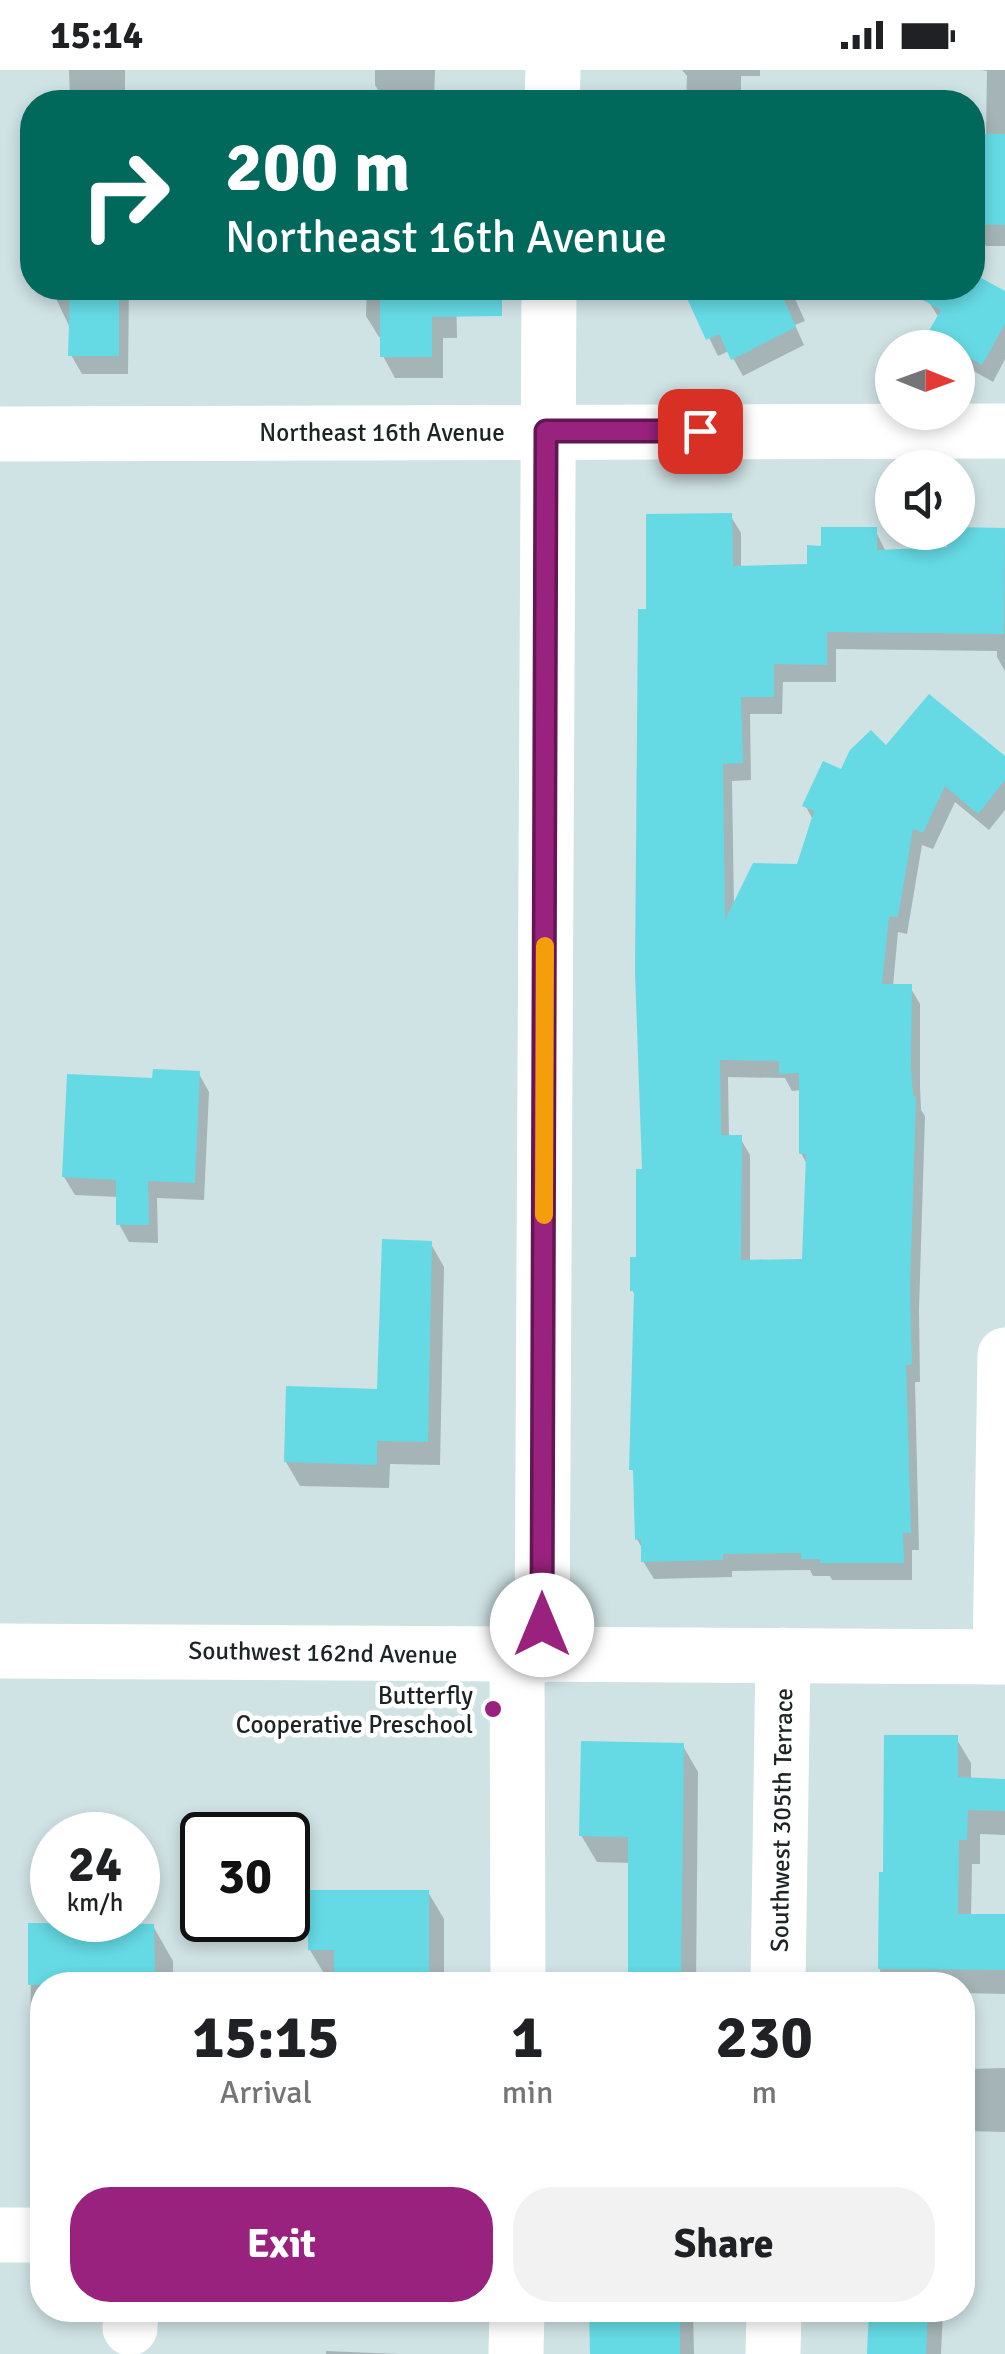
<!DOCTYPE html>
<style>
:root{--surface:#fff;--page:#f2f2f2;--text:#202124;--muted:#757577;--accent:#98227d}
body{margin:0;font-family:Signika,sans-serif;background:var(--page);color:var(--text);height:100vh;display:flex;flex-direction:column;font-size:38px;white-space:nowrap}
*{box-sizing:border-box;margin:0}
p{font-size:32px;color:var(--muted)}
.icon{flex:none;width:55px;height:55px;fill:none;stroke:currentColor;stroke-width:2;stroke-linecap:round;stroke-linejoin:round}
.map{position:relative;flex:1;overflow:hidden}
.details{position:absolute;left:30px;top:1902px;width:945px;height:350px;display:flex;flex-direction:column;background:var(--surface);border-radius:40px;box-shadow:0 5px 15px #0003}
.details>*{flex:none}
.guide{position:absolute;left:20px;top:20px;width:965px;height:210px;border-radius:40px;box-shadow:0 5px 15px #0003;background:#00695c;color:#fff;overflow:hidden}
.needle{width:65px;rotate:91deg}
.fabs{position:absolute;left:875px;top:260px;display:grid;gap:20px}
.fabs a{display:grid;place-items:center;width:100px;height:100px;border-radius:50%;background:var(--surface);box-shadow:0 5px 15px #0003;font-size:50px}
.speed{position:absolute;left:30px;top:1742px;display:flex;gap:20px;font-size:50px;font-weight:700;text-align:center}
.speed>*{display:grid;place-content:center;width:130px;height:130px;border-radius:50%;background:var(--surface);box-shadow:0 5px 15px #0003;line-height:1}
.speed small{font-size:25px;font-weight:400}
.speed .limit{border:5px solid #111;border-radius:15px;background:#fff;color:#111}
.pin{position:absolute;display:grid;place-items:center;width:85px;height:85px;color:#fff;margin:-42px;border-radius:20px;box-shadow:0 5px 15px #0006}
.me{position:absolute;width:110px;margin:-55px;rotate:0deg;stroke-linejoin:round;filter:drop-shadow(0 0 8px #0008)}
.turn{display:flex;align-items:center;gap:35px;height:210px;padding:0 40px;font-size:45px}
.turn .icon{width:130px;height:130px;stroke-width:2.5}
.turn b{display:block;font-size:70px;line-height:85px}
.eta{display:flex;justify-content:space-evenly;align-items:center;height:170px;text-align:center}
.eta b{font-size:60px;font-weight:700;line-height:70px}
.cta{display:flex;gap:20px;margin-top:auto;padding:20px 40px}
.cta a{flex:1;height:115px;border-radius:40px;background:var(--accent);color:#fff;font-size:40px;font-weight:700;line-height:115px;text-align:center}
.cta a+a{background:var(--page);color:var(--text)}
.status{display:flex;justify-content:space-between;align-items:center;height:70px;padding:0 50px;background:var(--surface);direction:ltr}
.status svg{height:28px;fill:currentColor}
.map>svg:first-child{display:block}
</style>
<div class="status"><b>15:14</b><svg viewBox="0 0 49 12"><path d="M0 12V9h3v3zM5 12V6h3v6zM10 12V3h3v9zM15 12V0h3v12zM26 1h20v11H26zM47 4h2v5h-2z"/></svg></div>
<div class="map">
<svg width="1005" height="2284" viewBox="0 0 1005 2284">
<rect width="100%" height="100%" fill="#cfe2e4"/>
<g fill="#0003" fill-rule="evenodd">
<polygon points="69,0 125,0 125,32 70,32"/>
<polygon points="375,0 435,0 434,32 385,32 375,15"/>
<polygon points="682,0 760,0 760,6 741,6 741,32 686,32 687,6"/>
<polygon points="981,0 1005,0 1005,176 986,176 973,154 986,66 987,1"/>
<polygon points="51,218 129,218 128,304 82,304 71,285 71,260"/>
<polygon points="367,218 456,218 457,268 443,268 443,308 395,308 383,286 383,267 379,267 366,246"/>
<polygon points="709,218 790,218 805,251 795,255 804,275 743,306 729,281 718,286 689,227"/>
<polygon points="937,218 972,218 1005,224 1005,289 993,312 958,292 958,278 938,278 930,264 939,248 929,232"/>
<path d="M730,445L741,463V498L809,497L824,478L875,460L886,482L949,480L958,459L1005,462V601L997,587V581L836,579V612H783L782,644H750L751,710L732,711L734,838L799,797L813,750L805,735L842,702L886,678L1005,689V740L989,760L955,732L933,779L922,775L907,864L898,862L893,916L910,917L920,934V1016L921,1040L925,1046L919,1239L920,1312H915L919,1480H912V1510H832L830,1506H813L810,1500L732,1501V1507L654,1509L643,1491V1480L637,1469L636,1406L632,1399L637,1228L632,1220L639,1190L645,1101L648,541ZM728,1007L785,1008L792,1021L802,1020L801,1083L808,1096L804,1192L750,1193V1085L740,1068H729Z"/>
<polygon points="199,1004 209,1022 204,1130 157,1128 158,1173 129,1172 119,1154 119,1127 75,1125 64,1107"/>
<polygon points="431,1174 444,1197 440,1395 390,1394 389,1418 300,1416 286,1392 379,1322"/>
<polygon points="956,1668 971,1693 971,1710 1005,1711 1005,1765 980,1764 980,1794 972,1794 971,1846 1005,1847 1005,1924 962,1923 962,1915 880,1915 881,1804 886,1804"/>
<polygon points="683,1676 698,1702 696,1915 630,1915 630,1793 597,1792 581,1765"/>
<polygon points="428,1822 444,1849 444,1915 342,1915 337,1907 326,1907 310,1880"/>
<polygon points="31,1856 153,1856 173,1891 173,1915 42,1915 42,2141 30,2120"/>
<polygon points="962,1986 970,1999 1005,1998 1005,2062 967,2061 962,2130"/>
<polygon points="592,2240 693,2240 694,2284 592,2284"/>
<polygon points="871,2240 943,2240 941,2284 870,2284"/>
<polygon points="326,2281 399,2284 326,2284"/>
</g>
<g fill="#65dae5" fill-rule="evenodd">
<polygon points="972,64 1005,64 1005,155 972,154"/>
<polygon points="972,203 1005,221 1005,254 982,295 958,281 958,278 951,278 927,264 941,240 901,218 972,218"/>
<polygon points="70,218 119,218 119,286 68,286"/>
<polygon points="380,218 502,218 502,246 432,247 432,287 380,287"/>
<polygon points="705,218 779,218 796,257 731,290 719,264 706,270 686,226"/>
<path d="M732,443L733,496L807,494V475L821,476V457H877V480L947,477V462H958V457L1005,458L1004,564L827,562V595L774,594V627H741L743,693L723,694L725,850L753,793L797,794L814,741L802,736L823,691L841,699L850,680L871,660L886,675L929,624L1005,686V710L978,744L945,716L923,763L913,759L898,847L889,846L882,914H912L911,996L913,1026H916L910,1220L912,1294L906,1295L911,1463H903L904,1493H820V1489H801V1483L723,1484V1490L641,1492V1469L635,1470L633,1400H629L634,1221H630V1187H636V1099H642L635,902L638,539H646V444ZM720,990L779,991V1004L799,1003V1084H806L802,1189L741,1190L742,1065H721Z"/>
<polygon points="153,999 200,1001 195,1113 148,1111 149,1155 116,1155 116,1110 62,1107 67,1004 152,1008"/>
<polygon points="382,1169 432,1171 428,1372 377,1371 377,1395 284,1392 286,1316 377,1319"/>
<polygon points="884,1665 958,1665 958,1707 1005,1709 1005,1741 968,1740 967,1770 959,1770 958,1844 1005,1844 1005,1900 878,1899 879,1802 883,1802"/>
<polygon points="581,1671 684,1673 681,1915 628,1915 628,1767 579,1766"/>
<polygon points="307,1820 429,1820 429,1906 334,1906 334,1880 308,1880"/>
<polygon points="28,1853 154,1854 155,1915 28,1915"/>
<polygon points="589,2240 680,2240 680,2284 590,2284"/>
<polygon points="869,2240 928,2240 926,2284 867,2284"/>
</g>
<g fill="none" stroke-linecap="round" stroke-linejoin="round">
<g stroke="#fff" stroke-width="55">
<polyline points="552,32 553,0"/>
<polyline points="0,364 1005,361"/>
<polyline points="0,1581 1005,1587"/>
<polyline points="517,1585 518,1915"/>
<polyline points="542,1585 549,218"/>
<polyline points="1000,1587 1005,1285"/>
<polyline points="778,1915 783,1585"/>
<polyline points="0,2165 42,2165"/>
<polyline points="130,2258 131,2240"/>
<polyline points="516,2284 517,2240"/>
<polyline points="773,2284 774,2240"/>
</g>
</g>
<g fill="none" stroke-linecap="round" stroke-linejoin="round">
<defs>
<polyline id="route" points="542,1555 546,361 700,361"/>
</defs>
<use href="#route" stroke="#631651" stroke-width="25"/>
<use href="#route" stroke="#98227d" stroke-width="18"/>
<polyline stroke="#f59e0b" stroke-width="18" points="544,1145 545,876"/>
</g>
<circle fill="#98227d" stroke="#fff" stroke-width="4" cx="493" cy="1639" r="10"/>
<g text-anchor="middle" stroke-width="9" stroke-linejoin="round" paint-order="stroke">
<g font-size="25" fill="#1d2425" stroke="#fff">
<text x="382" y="371">Northeast 16th Avenue</text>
<text transform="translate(323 1582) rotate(1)" y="9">Southwest 162nd Avenue</text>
<text transform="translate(781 1750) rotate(-89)" y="9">Southwest 305th Terrace</text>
</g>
<g font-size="25" fill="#1d2425" stroke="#fff" text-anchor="end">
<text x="473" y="1634">Butterfly<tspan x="473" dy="29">Cooperative Preschool</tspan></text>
</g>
</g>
</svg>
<div class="fabs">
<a><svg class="needle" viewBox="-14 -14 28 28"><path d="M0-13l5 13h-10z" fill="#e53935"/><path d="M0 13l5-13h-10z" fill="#757577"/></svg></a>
<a><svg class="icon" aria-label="sound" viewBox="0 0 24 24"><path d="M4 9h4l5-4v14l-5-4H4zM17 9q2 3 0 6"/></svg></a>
</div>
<div class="speed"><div>24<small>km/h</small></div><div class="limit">30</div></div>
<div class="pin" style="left:700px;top:361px;background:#d93025"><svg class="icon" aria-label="arrive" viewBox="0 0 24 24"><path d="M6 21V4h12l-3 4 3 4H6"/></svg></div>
<svg class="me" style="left:542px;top:1555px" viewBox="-20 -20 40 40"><circle r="19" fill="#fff"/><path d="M0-13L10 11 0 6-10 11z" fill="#98227d"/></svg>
<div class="guide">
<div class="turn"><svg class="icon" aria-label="right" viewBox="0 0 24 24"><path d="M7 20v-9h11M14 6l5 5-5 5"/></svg><div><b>200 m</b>Northeast 16th Avenue</div></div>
</div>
<section class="details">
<div class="eta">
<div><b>15:15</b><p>Arrival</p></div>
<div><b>1</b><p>min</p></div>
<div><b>230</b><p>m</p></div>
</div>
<div class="cta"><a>Exit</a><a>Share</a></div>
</section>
</div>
